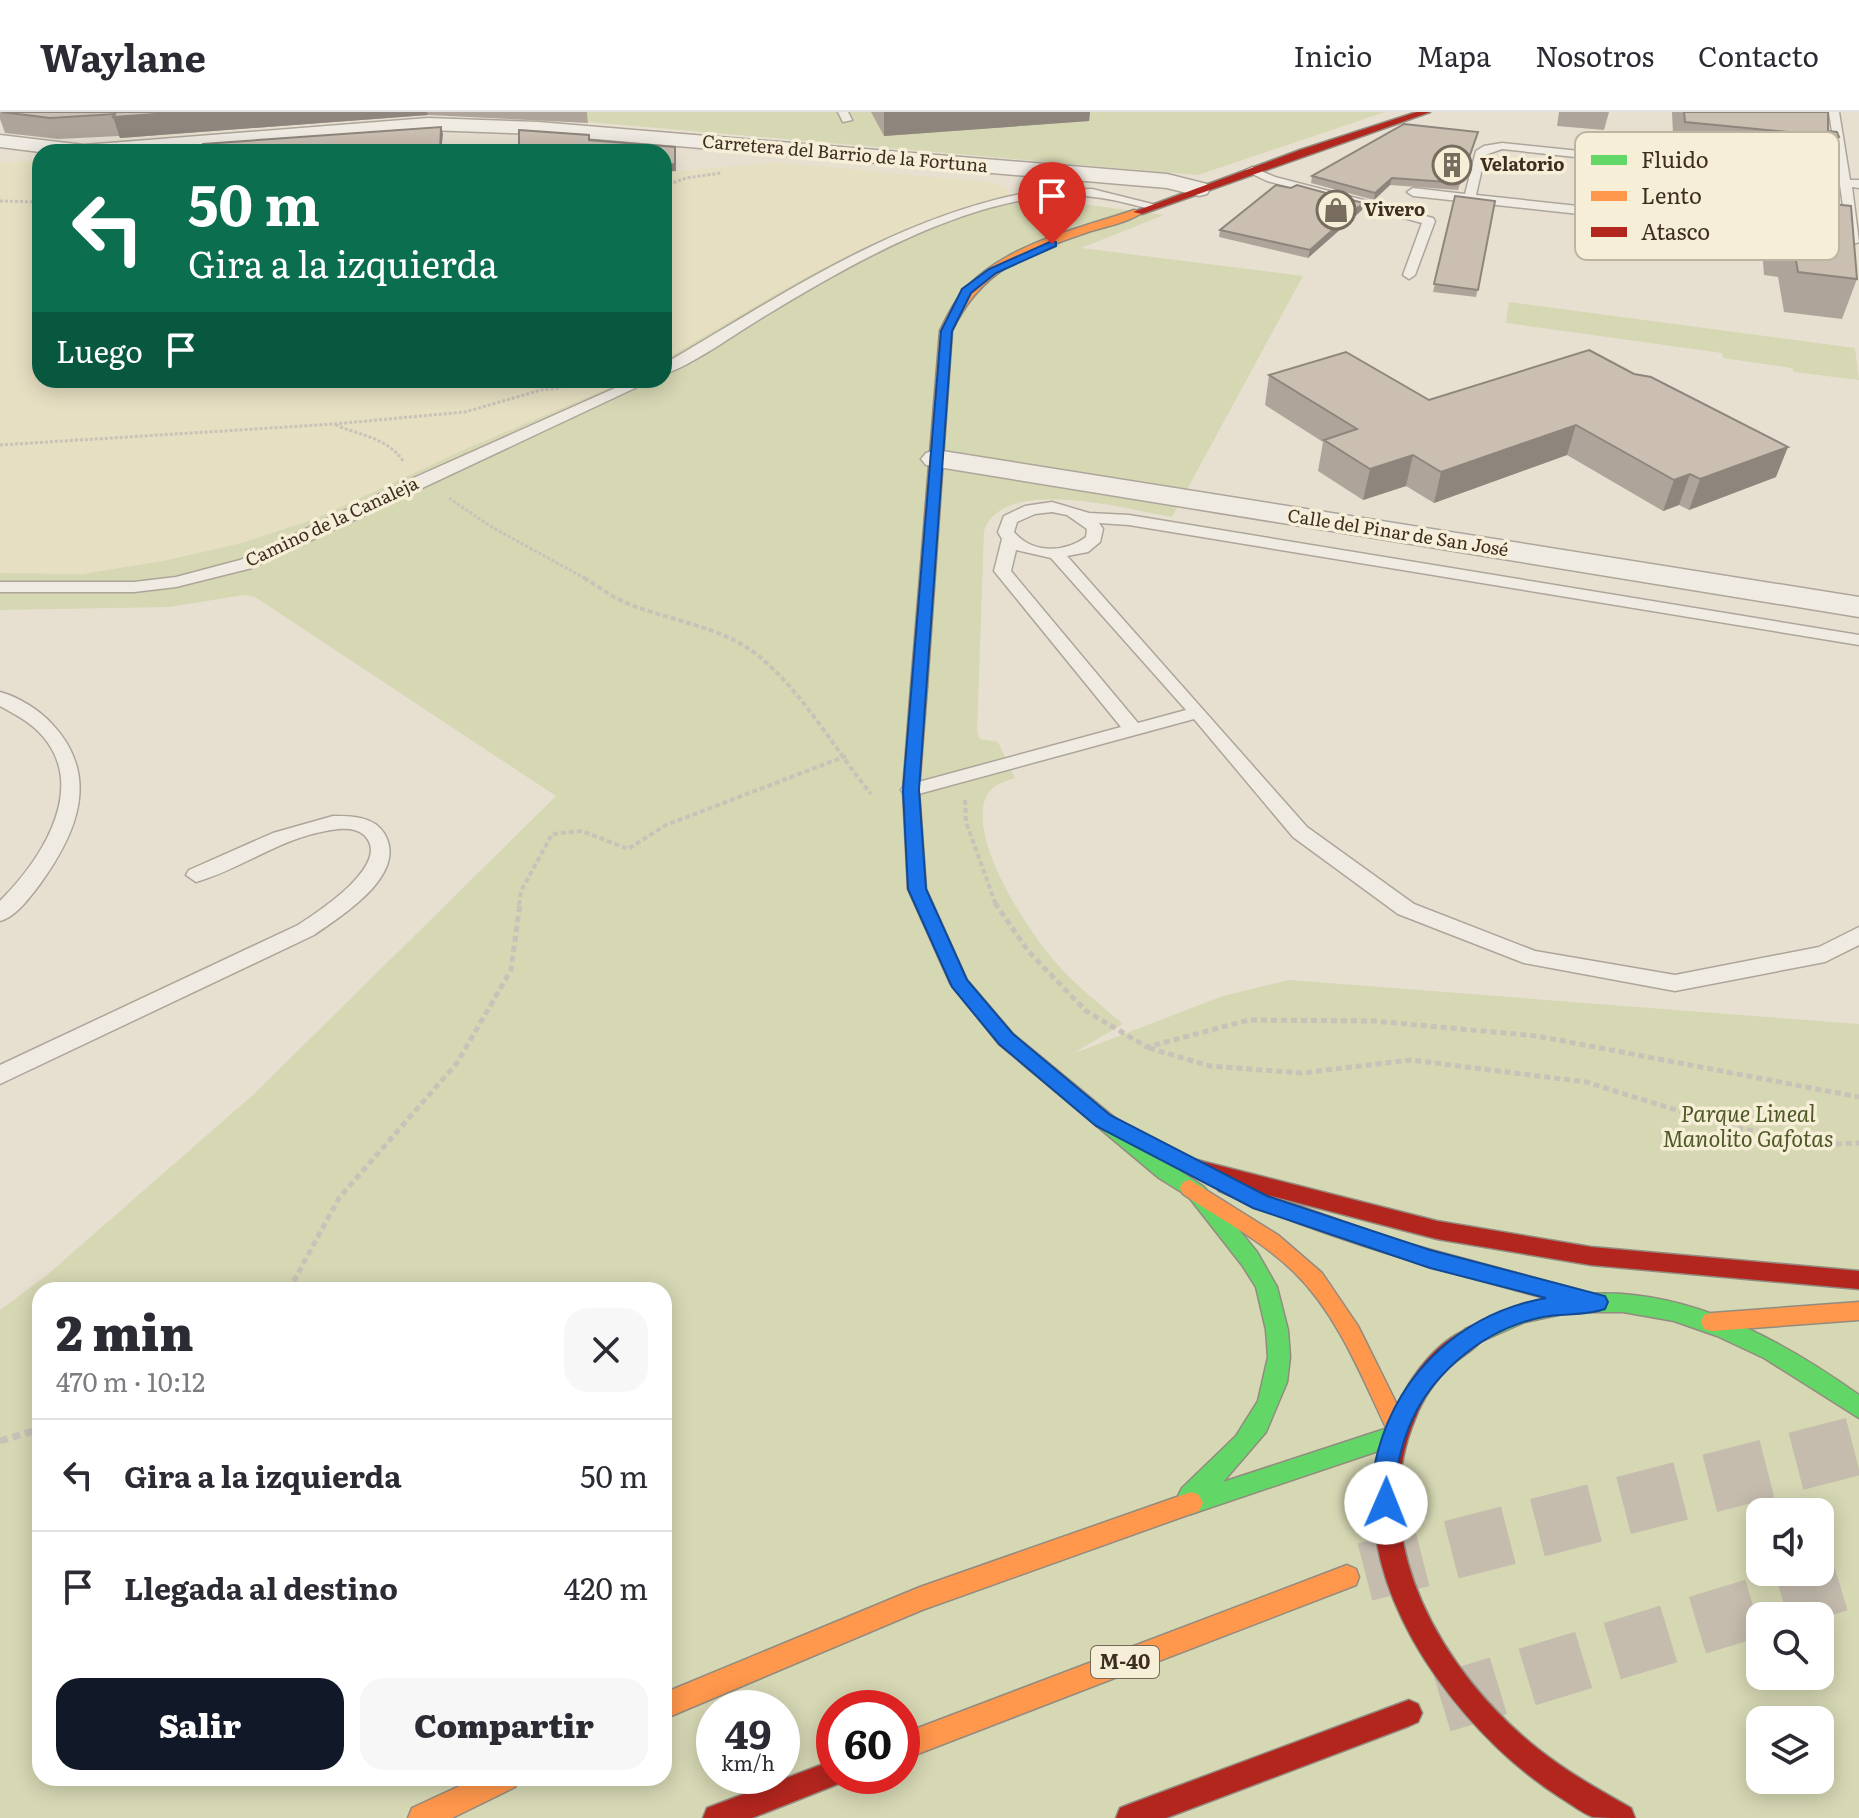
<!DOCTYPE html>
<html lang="es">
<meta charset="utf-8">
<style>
:root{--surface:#fff;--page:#f7f7f7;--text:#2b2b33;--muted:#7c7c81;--line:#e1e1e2;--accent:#111827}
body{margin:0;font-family:Literata,serif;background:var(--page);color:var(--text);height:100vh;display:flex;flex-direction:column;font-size:30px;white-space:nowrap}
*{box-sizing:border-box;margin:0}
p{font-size:26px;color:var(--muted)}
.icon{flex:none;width:44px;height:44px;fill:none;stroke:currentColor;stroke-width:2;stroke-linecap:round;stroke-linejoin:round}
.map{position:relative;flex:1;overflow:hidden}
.side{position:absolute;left:32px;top:1170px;width:640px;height:504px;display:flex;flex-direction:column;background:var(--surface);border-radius:24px;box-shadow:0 4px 20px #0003}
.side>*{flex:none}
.hud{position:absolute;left:32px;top:32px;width:640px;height:244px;border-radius:24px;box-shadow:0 4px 20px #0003;background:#0b6e4f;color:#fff;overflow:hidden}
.tools{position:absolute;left:1746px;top:1386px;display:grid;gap:16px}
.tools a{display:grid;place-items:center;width:88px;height:88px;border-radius:16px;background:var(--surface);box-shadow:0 4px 20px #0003;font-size:40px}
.speed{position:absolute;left:696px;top:1578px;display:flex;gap:16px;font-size:40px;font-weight:700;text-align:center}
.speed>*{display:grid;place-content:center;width:104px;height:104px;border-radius:50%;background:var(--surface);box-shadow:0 4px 20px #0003;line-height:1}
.speed small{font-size:20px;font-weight:400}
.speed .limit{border:12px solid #d22;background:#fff;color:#111}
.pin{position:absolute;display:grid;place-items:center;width:68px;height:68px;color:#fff;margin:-82px -34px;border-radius:50% 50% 50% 0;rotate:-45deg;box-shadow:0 0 8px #0007}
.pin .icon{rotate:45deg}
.me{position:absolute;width:88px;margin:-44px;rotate:1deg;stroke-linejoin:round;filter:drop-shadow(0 0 6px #0008)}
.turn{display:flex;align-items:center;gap:28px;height:168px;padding:0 24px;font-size:36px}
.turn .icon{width:104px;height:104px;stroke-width:2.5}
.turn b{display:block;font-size:56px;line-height:68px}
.then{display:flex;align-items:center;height:76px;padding:0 24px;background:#0003;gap:16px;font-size:30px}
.round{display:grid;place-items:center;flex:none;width:84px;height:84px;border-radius:24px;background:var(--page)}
.summary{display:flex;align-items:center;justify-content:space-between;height:136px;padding:0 24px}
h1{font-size:48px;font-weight:800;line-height:60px}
.action{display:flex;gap:16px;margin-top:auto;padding:16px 24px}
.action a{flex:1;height:92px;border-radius:24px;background:var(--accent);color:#fff;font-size:32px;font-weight:800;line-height:92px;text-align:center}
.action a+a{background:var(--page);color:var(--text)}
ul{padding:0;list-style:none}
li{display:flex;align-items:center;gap:24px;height:112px;padding:0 24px;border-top:2px solid var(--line)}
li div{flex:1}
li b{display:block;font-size:30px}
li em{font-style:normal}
header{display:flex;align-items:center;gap:48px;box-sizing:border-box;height:112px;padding:0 40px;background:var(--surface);border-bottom:2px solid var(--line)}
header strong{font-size:38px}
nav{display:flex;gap:44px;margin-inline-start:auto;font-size:28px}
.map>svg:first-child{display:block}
</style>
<header>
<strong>Waylane</strong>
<nav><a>Inicio</a><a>Mapa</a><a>Nosotros</a><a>Contacto</a></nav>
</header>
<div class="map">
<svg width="1859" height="1706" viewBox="0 0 1859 1706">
<rect width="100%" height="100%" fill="#e7e0d1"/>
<g fill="#e6dfc2">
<polygon points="40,48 40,268 628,268 470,335 317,406 242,431 163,449 82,462 0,461 0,51"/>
<polygon points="777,50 993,71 1006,75 1009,82 963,96 872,131 664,248 664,60"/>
</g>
<g fill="#d6d7b3" fill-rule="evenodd">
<polygon points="587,0 1385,0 1198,63 588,10"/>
<path d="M1009,82L1164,103L1081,136L1303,164L1172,405C1128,398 1003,362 984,419L977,620L980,627L998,630L1015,666C1006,669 995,672 989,680C962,718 1026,815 1051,845C1072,870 1098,891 1123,912L1072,942L1223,884L1289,868L1859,912V1706H0V1198L47,1163L254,982L556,684L255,485L244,483L169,495L0,498V461L82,462L163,449L242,431L317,406L470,335L628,268H664V248C732,209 800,165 872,132C915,111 963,96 1009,82ZM40,1178H664V1666H40ZM1760,1400H1820V1460H1760ZM1760,1504H1820V1564H1760ZM714,1596H782V1664H714ZM834,1596H902V1664H834ZM1760,1608H1820V1668H1760Z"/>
<polygon points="1509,190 1855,236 1859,268 1794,260 1792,256 1723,246 1722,241 1506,211"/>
</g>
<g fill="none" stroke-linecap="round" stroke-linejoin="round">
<g stroke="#c5bcae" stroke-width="59" stroke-dasharray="59 30" stroke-linecap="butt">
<polyline points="1365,1460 1859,1333"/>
<polyline points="1442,1591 1859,1464"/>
</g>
<defs>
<g id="lane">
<polygon points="838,0 848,0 852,8 843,10"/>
<path d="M1829,0H1839L1850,68H1859V76L1852,75L1859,130L1854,132L1848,128L1840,73L1745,63L1749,113L1794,118V124L1790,125L1413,84L1407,80L1413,76L1465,82L1476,39L1484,34L1502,31L1839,66ZM1502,37L1733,62L1737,111L1476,83L1485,43Z"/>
<polygon points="1252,55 1275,65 1433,106 1435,109 1415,163 1409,167 1403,163 1422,111 1267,69 1248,60 1246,58"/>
<path d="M1092,77L1160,94L1154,98C1134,93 1114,87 1094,85C991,72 855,149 770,201C742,217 692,254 664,262V252C779,185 892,107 1025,81C1047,77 1071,78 1092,77Z"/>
<polygon points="633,268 652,268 252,456 176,475 134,480 0,480 0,470 134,470 176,465 240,448 409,368"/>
<path d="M1052,390L1089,401L1129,403L1859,523V533L1129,413L1099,411L1103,417L1100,430L1088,440L1067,444L1307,715L1414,792L1535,839L1675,863L1819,835L1859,815V833L1825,850L1675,879L1524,851L1398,802L1293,725L1194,607L911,684L904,682L901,678L904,674L1121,615L994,459L1002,427L998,420L1004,404L1025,394ZM1052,400L1067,403L1087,417L1086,425C1065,441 1032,442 1014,420L1017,410L1035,402ZM1016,438L1051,446L1186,598L1138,611L1011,459Z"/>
<path d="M0,580C19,585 39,598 52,612C101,664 77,721 40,772C30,785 16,805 0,809V789C37,752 85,684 48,631C36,613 18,604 0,594Z"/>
<path d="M333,704C351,704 373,704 384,721C409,762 343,803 314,823L0,972V953L298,813C318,800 394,751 364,723C352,712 330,718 316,721C274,731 238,758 196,770L186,763L189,758L273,721Z"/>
</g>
<g id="street">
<polygon points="428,6 538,10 1167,62 1207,72 1210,77 1207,82 1199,84 1167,76 538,22 428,18 153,40 40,40 0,35 0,23 84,33"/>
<polygon points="936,338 1859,485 1859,505 926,353 921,347 926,341"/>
</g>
<g id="fast">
<polygon points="919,570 927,575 919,678 926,777 967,868 1013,922 1173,1054 1204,1075 1257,1140 1277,1175 1288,1218 1290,1245 1287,1270 1266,1320 1223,1370 1394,1314 1402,1317 1406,1324 1402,1331 1191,1402 1183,1399 1178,1384 1182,1376 1236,1324 1258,1289 1268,1245 1266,1218 1256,1175 1242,1153 1188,1084 1159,1066 999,932 950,871 908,777 903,678 911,575"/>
<path d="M1572,1182C1589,1182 1606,1181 1622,1182C1709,1188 1790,1234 1859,1283V1306L1764,1246L1717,1224L1674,1209L1623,1200H1572L1525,1210L1473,1233L1465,1231L1462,1224L1465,1217L1522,1192Z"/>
</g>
<g id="slow">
<path d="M1134,98L1143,100C1129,110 1108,114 1091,119C1030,140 981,156 952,219L927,575L919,580L914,578L911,575L940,219C947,204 955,188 966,176C1008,131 1079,117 1134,98Z"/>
<path d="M1190,1068L1278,1123L1322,1161L1358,1214L1409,1317L1406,1324L1398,1327L1390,1324C1363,1268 1339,1204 1294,1160C1261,1128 1220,1107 1183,1082L1180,1076L1183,1070Z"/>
<polygon points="1859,1190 1859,1208 1712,1219 1704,1217 1701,1210 1704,1203 1712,1201"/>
<polygon points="1191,1380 1199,1383 1203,1391 1199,1399 922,1498 664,1607 664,1581 920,1475"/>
<polygon points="1347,1453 1356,1457 1359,1465 1356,1473 902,1648 902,1622"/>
<polygon points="477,1666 519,1666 515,1675 452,1706 408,1706 412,1696"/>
</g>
<g id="jam">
<polygon points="1417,0 1430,0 1142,102 1133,100 1300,38"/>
<path d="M1189,1046L1437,1109L1591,1135L1859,1159V1177L1591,1153L1437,1127L1268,1083L1398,1129L1583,1179L1586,1185L1583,1191L1575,1194C1454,1162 1334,1130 1219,1079L1216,1073L1218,1069L1182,1060L1179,1054L1182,1048Z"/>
<path d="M1473,1215L1481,1217L1484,1224C1478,1236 1463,1243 1453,1252C1436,1267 1423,1286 1415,1307C1364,1429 1443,1561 1538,1637C1567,1660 1599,1678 1631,1696L1635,1706C1622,1706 1604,1706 1593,1705C1582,1701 1571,1692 1561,1686C1473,1630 1382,1516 1374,1408C1371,1367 1382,1328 1399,1291C1413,1260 1440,1226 1473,1215Z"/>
<polygon points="1409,1588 1418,1592 1422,1601 1418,1610 1409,1614 1166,1706 1116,1706 1120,1696 1130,1692"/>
<polygon points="834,1648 834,1664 846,1664 843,1670 752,1706 703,1706 707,1696"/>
</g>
</defs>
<use href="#lane" stroke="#ada599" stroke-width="3"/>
<use href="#street" stroke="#ada599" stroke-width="3"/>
<use href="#fast" stroke="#928b80" stroke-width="3"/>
<use href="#slow" stroke="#928b80" stroke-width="3"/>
<use href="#jam" stroke="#928b80" stroke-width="3"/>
<g stroke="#c8c2b9" stroke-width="3" stroke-dasharray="3 2" stroke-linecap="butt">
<polyline points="664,74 686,66 721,61"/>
<polyline points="0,89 40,90"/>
<polyline points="0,333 334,312"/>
<path d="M403,349C386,324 359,324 334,312L465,300L541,278L561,276"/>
<polyline points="449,386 490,414 588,468"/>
</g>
<g stroke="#c8c2b9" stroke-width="4" stroke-dasharray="5 3" stroke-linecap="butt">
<path d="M584,466C595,472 605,480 616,486C654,505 700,510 738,530C790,558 834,637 871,682"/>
<polyline points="965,688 966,710 996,793"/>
<polyline points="519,793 521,779 552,722 582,719 628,737 666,713 846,644"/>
</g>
<g stroke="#c8c2b9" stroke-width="5" stroke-dasharray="6 4" stroke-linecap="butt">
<polyline points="995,791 1028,839 1086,899 1147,935 1249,908 1374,909 1537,924 1859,985"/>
<polyline points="1149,936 1210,954 1301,961 1411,948 1586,970 1731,1015 1835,1032 1859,1031"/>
<polyline points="289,1178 339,1086 457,951 511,858 520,791"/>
</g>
<polyline stroke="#c8c2b9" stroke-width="7" stroke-dasharray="8 5" stroke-linecap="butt" points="0,1329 40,1317"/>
<use href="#lane" fill="#efebe3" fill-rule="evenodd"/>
<use href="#street" fill="#efebe3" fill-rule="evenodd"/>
<use href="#fast" fill="#63d668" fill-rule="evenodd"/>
<use href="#slow" fill="#ff974d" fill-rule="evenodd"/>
<use href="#jam" fill="#b3261e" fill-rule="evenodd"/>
</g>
<g fill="#afa499">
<polygon points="0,0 587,0 588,11 428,3 120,26 119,24 58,27 5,21 0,7"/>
<polygon points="871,0 1090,0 1089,9 884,24"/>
<polygon points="1559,0 1609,0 1604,18 1557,14"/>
<polygon points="1672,0 1828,0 1828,19 1839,25 1826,62 1744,53 1746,70 1734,108 1675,101 1675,59 1679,46 1674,46"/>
<polygon points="1476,27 1458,78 1390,73 1374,88 1311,71 1312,64"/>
<polygon points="1291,76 1362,98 1308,146 1219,125 1220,118"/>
<polygon points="1455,84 1495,89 1476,185 1433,180"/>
<polygon points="1774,86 1857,167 1842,207 1784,200 1778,165 1764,163 1761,124"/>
<polygon points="1589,238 1776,365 1689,398 1679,393 1663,399 1567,343 1434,391 1406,374 1363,388 1318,359 1323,330 1265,293 1269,263 1429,288"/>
</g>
<g fill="#8e867d">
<polygon points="184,0 427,0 428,3 120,26 113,5"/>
<polygon points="884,0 1090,0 1089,9 884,24"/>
<polygon points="441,15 443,22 441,40 440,40"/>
<polygon points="675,35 676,59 664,60 664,53"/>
<polygon points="1392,66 1390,73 1374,88 1375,81"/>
<polygon points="1363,91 1362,98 1308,146 1310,138"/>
<polygon points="1576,313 1567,343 1434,391 1441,360"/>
<polygon points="1788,335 1776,365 1689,398 1700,367"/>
<polygon points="1413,343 1406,374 1363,388 1370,357"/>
<polygon points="1690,362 1679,393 1663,399 1674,368"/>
</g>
<g fill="#cbbfb2" stroke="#8e867d" stroke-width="2">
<polygon points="2,0 184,0 113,5 115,2 50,6"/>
<polygon points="1684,0 1828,0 1828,19 1837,20 1839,25 1685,10"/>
<polygon points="1404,12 1478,20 1460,71 1392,66 1375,81 1312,64"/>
<polygon points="441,15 440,40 200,40 203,32"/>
<polygon points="519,18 589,23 589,28 675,35 675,52 664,53 664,40 519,40"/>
<polygon points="1276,73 1291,76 1297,73 1363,91 1310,138 1220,118"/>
<polygon points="1455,84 1495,89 1478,178 1434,172"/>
<polygon points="1774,86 1851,94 1857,167 1798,160 1792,126 1778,124"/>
<polygon points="1589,238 1634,262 1651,265 1788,335 1700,367 1690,362 1674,368 1576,313 1441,360 1413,343 1370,357 1324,328 1357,317 1269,263 1346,240 1429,288"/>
</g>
<path fill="#1a73e8" stroke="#114b97" stroke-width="2" d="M1052,129L1056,130V134L996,161L971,181L952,219L919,678L926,777L967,868L1013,922L1110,1003L1267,1084L1430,1138L1605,1184L1608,1190L1605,1197C1585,1204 1563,1201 1543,1205C1482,1217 1424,1266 1405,1326C1402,1336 1398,1347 1398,1356C1397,1371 1401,1386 1395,1399L1386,1402L1378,1399C1370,1382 1373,1357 1378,1339C1400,1258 1464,1201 1546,1186L1430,1156L1253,1096L1096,1014L999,932L952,875L908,777L903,678L941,219L962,177L989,157Z"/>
<defs>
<symbol id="building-ring" viewBox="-11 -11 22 22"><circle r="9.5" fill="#f7eed8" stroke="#786c5e" stroke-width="1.5"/><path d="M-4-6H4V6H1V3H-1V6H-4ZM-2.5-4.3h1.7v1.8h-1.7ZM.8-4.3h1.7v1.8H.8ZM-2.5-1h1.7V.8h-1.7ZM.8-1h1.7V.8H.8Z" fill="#786c5e"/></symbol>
<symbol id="shop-ring" viewBox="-11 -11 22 22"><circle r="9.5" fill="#f7eed8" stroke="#786c5e" stroke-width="1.5"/><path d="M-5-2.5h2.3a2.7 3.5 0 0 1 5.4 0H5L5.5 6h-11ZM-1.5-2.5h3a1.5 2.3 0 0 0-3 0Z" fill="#786c5e"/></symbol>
</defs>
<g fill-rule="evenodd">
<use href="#building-ring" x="1430" y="31" width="44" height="44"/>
<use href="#shop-ring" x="1314" y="76" width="44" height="44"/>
</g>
<g text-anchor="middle" stroke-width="7" stroke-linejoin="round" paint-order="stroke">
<g font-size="18" fill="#3d2e20" stroke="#f7eed8">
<text transform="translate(845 42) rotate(5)" y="6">Carretera del Barrio de la Fortuna</text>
<text transform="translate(332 410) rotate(-25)" y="6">Camino de la Canaleja</text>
<text transform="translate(1398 421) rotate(9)" y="6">Calle del Pinar de San José</text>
</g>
<g font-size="18" font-weight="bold" fill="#3d2e20" stroke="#f7eed8" text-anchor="start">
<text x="1480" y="59">Velatorio</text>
<text x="1364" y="104">Vivero</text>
</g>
<rect fill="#f7eed8" stroke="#756857" stroke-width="2" x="1091" y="1534" width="68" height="32" rx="6"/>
<g font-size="20" font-weight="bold" fill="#3d2e20">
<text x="1125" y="1557">M-40</text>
</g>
<g font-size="22" font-style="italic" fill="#4d5a26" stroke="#f7eed8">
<text x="1748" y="1010">Parque Lineal<tspan x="1748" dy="25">Manolito Gafotas</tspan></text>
</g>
</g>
<rect x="1575" y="20" width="264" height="128" rx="12" fill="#f7eed8" stroke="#bfb4a1" stroke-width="2"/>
<rect x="1591" y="43" width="36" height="10" fill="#63d668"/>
<rect x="1591" y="79" width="36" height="10" fill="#ff974d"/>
<rect x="1591" y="115" width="36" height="10" fill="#b3261e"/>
<g font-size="22" fill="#3d2e20">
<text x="1641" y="56">Fluido</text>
<text x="1641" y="92">Lento</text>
<text x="1641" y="128">Atasco</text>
</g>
</svg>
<div class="tools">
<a><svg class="icon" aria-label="sound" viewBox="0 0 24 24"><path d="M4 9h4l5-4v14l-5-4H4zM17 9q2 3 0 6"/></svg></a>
<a><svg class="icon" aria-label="search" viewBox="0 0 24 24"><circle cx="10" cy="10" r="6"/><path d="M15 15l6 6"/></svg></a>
<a><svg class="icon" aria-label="layers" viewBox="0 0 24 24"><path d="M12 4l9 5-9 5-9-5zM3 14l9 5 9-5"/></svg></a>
</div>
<div class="speed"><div>49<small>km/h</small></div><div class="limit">60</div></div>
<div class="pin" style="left:1052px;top:132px;background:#d93025"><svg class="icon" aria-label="arrive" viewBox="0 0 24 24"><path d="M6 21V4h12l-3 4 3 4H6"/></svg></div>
<svg class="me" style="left:1386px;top:1391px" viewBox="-20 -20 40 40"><circle r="19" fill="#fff"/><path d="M0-13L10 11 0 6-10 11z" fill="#1a73e8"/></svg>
<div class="hud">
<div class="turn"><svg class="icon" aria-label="left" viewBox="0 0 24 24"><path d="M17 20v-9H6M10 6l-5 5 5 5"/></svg><div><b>50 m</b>Gira a la izquierda</div></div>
<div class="then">Luego<svg class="icon" aria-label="arrive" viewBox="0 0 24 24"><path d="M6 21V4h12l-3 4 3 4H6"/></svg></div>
</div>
<section class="side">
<div class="summary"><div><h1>2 min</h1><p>470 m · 10:12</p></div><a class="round"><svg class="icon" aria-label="close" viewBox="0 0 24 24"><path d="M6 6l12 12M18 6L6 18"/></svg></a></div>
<ul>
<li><svg class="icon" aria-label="left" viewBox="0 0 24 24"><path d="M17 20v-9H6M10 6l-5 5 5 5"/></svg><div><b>Gira a la izquierda</b></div><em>50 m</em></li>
<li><svg class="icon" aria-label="arrive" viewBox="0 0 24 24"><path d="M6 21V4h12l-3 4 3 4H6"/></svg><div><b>Llegada al destino</b></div><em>420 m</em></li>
</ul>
<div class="action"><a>Salir</a><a>Compartir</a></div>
</section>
</div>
